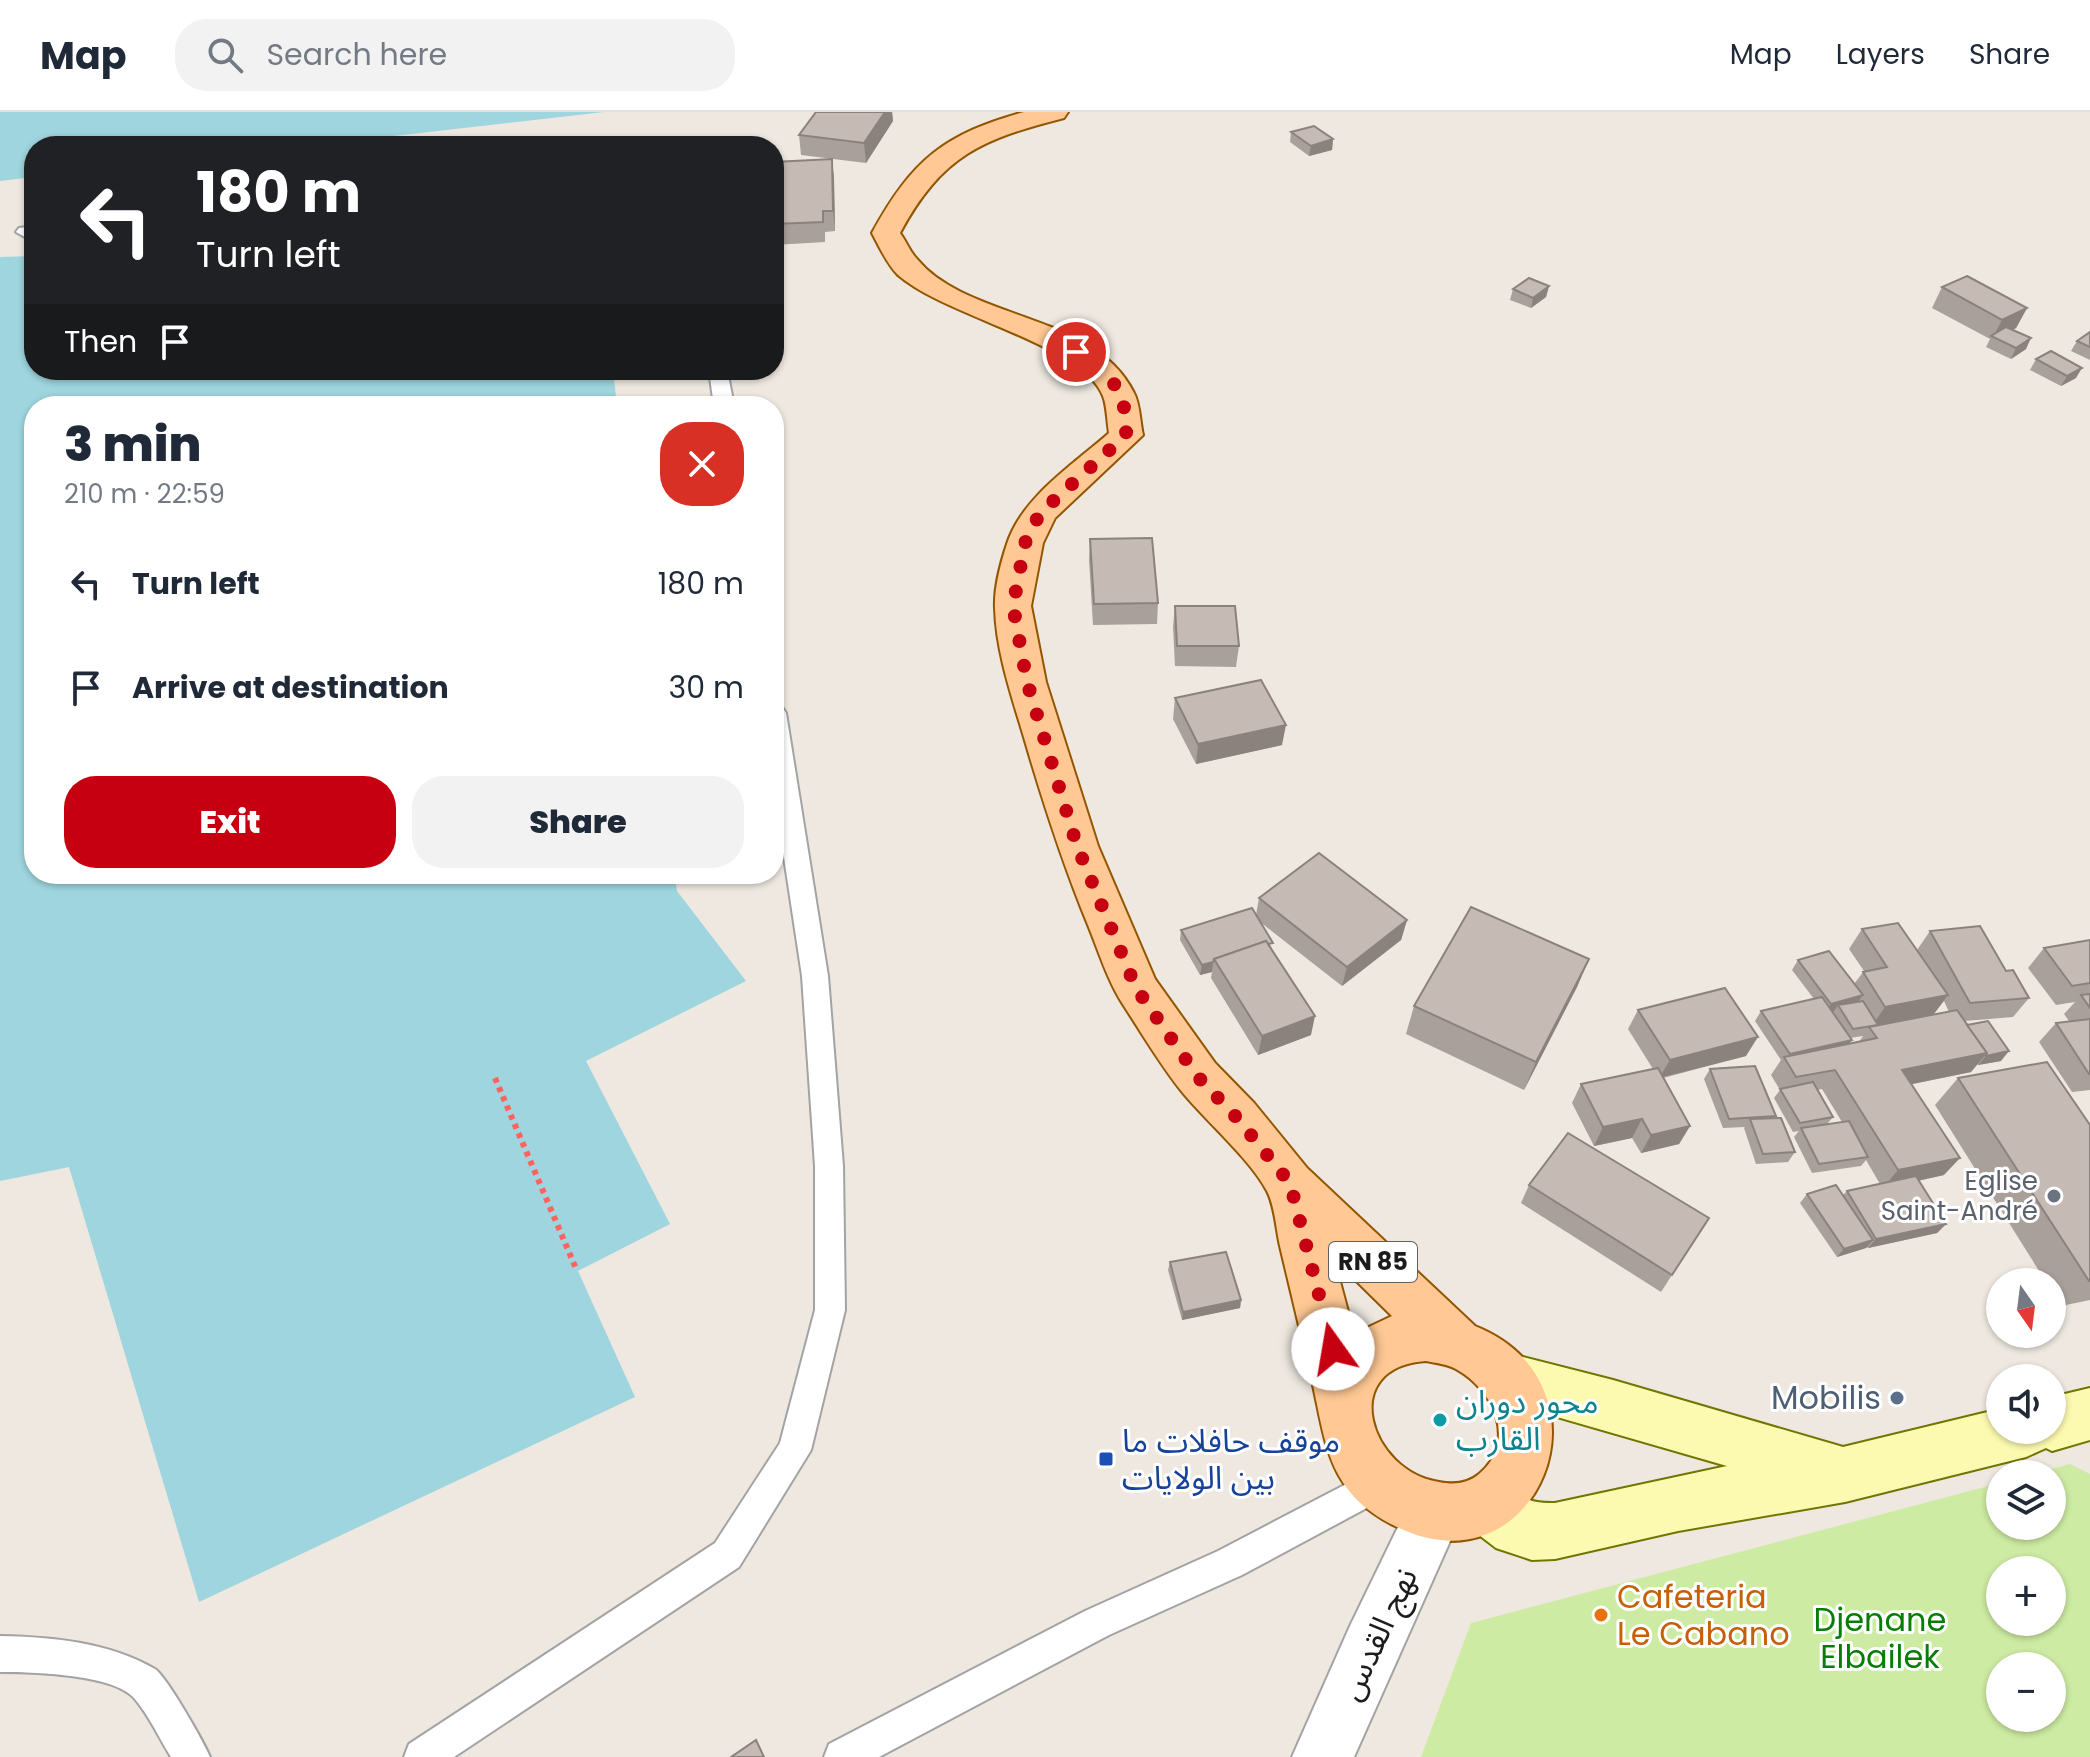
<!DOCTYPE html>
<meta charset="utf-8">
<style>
:root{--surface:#fff;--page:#f2f2f3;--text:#1f2937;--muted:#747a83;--line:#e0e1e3;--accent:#c70011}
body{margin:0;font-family:Poppins,"Noto Sans Arabic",sans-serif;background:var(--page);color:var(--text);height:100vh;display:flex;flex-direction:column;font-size:30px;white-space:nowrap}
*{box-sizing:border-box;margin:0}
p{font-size:26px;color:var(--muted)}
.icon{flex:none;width:44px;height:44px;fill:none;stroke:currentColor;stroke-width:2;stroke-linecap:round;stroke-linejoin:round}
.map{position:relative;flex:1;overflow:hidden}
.side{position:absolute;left:24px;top:284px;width:760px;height:488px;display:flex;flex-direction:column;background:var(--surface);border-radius:32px;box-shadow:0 2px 6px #0004}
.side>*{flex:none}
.guide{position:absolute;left:24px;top:24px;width:760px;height:244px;border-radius:32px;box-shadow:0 2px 6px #0004;background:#202124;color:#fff;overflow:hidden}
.needle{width:52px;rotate:166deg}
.tools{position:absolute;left:1986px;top:1156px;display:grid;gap:16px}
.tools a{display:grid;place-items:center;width:80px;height:80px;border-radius:50%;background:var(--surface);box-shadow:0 2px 6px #0004;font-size:40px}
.pin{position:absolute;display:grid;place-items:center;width:68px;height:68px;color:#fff;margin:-34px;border:4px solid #fff;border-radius:50%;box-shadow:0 2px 8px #0007}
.me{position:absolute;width:88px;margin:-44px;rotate:347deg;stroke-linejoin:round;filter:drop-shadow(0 0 6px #0008)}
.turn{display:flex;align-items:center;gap:28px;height:168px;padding:0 40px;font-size:36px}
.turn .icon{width:104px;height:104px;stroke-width:2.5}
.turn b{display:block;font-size:56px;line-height:68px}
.then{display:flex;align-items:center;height:76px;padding:0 40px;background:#0003;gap:16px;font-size:30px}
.round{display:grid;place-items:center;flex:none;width:84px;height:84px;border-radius:32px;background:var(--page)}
.summary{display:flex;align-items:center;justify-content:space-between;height:136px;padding:0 40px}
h1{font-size:48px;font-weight:800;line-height:60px}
.button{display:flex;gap:16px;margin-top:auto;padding:16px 40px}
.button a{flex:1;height:92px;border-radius:32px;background:var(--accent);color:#fff;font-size:32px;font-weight:800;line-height:92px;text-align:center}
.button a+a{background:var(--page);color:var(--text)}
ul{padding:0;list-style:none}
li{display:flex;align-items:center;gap:24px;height:104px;padding:0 40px}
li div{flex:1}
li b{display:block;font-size:30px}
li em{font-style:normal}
header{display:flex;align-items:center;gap:48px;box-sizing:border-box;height:112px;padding:0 40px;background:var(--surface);border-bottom:2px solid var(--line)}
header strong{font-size:38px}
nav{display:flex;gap:44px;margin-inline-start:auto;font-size:28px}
.search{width:560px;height:72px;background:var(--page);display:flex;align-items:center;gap:20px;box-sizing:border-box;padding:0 28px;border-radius:32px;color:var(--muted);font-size:30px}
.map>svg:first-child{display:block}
</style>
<header>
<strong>Map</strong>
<div class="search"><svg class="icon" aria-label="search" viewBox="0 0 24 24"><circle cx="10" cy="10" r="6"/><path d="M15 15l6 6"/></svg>Search here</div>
<nav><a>Map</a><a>Layers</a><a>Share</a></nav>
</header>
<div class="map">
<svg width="2090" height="1645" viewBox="0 0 2090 1645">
<rect width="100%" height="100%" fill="#eee8e0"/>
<path fill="#cdeba3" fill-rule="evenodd" d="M2070,1352L2090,1362V1645H1421L1471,1511L2000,1371V1414H2052V1362H2033ZM2000,1458H2052V1510H2000ZM2000,1554H2052V1606H2000Z"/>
<g fill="#9ed5de">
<polygon points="0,0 604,0 306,34 34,34 34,65 0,69"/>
<polygon points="34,144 34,258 613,258 617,294 34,294 34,762 674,762 677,779 746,869 586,949 670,1112 578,1159 635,1285 199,1490 69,1055 0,1069 0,145"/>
</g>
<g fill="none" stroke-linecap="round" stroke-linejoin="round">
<defs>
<g id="lane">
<polygon points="34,114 34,124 25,125 16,120 19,116"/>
<polygon points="709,258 727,258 734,294 714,294"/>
<polygon points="774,593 782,595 786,601 828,864 843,1054 845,1198 811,1338 739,1455 454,1645 404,1645 409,1632 715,1431 780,1331 815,1198 815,1054 802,864 774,679"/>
<polygon points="1377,1356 1389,1360 1393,1372 1389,1384 1242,1463 1109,1523 879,1645 824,1645 829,1632 1085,1499 1218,1439"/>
<path d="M0,1524C52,1525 108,1530 155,1557C166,1564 204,1630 210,1645H171C159,1626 149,1603 134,1586C113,1562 31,1560 0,1560Z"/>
</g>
<polygon id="street" points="1435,1372 1455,1380 1463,1400 1354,1645 1292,1645 1350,1514 1415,1380"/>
<path id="secondary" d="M1507,1241L1613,1268L1843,1335L2000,1297V1318H2052V1285L2090,1276V1328L2052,1339L2046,1336L2026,1345L1845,1390L1678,1419L1555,1447L1532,1448L1496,1436L1466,1413L1458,1393L1466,1373L1486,1365C1517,1378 1519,1392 1555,1391L1727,1354L1488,1285L1480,1267L1488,1249Z"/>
<path id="primary" d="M1024,0H1068L1064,6C982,27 942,43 900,121C906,129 910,140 917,147C968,209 1094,200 1134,281C1140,292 1140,310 1143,323L1055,406L1043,431L1031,494L1046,570L1098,734L1155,867L1215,951L1254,991L1307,1056L1475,1214C1622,1273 1538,1486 1395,1414C1324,1379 1326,1326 1310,1260C1300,1218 1290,1176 1280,1134C1276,1117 1275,1094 1267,1079C1250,1047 1207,1010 1183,981C1161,954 1143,923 1124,894C1108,870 1099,840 1088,813C1062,750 1042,687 1023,622C1011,582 996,538 995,496C994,477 1001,450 1007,432C1022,385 1073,353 1109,321C1107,309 1107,294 1103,284C1083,232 946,205 898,163C887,152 879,134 872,121C912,48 944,22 1024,0ZM1334,1147L1392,1204L1354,1222ZM1426,1249C1436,1251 1447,1252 1456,1257C1494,1278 1518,1330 1479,1362C1467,1372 1454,1373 1439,1370C1370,1360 1336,1255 1426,1249Z"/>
</defs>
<use href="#lane" stroke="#a3a3a3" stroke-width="4"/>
<use href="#street" stroke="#a3a3a3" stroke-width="4"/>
<use href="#secondary" stroke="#727500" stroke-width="4"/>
<use href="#primary" stroke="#935600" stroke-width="4"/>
<polyline stroke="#ff6360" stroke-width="6" stroke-dasharray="5 5" stroke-linecap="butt" points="495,966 577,1159"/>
<use href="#lane" fill="#fff" fill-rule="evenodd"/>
<use href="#street" fill="#fff" fill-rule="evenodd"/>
<use href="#secondary" fill="#fcfab0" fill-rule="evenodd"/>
<use href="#primary" fill="#ffc894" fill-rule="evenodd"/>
</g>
<g fill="#aaa09b" fill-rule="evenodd">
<polygon points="816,0 892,0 893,9 866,51 801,43 799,23"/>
<polygon points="1291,20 1333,27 1332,38 1309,44 1290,30"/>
<polygon points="832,47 834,67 835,119 825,120 825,130 774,133 774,50"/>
<polygon points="1549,174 1546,185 1531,196 1510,188 1513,177"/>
<polygon points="1942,175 2027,196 2016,216 2013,218 2026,237 2011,247 1986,235 1990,227 1932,196"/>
<polygon points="2090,220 2090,248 2071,239 2077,229"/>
<polygon points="2036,247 2076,266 2061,274 2030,258"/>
<polygon points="1090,427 1158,491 1157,512 1093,513 1089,448"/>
<polygon points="1175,494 1239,534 1236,555 1175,554 1173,515"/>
<polygon points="1175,586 1282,633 1196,652 1173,607"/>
<polygon points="1259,786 1407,808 1401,828 1342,874 1260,810 1311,923 1258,943 1211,866 1212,860 1200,863 1180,828 1181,818 1256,803"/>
<path d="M1862,817L1917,838L1930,819L2006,859L2029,886L2013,905L1965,909L2001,949L1978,953L1977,952L1971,960L1912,972L1944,1063L1918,1069L1946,1112L1937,1121L1868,1136L1867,1135L1866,1136L1837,1145L1800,1091L1807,1082L1843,1083L1847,1079L1880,1072L1866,1048L1861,1054L1812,1061L1794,1025L1799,1019L1793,1020L1774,986L1780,978L1771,963L1781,948L1755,909L1761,899L1814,887L1792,858L1798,848L1854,872L1864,859L1849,837ZM1944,889L1949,900L1933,903ZM1863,924L1859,930L1849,932L1850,926ZM1822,977L1842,1010L1827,1012L1833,1005L1817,978Z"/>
<polygon points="2090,828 2090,978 2072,980 2039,930 2056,911 2069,909 2064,902 2075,890 2056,893 2028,856 2044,836"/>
<polygon points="1589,847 1577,875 1524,978 1406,922 1414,894"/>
<polygon points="1638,898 1746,944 1663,966 1690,1014 1679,1032 1641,1041 1632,1026 1594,1034 1572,991 1581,972 1653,957 1628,917"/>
<polygon points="1710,957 1776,1004 1774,1006 1795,1040 1788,1050 1756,1052 1744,1016 1745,1015 1723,1016 1704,967"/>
<polygon points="1958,966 2090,1013 2090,1188 2061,1194 2052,1180 2052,1170 2046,1170 1935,993"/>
<polygon points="1529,1073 1709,1106 1661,1180 1521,1091"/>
<polygon points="1170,1150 1241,1188 1240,1196 1182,1208 1168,1158"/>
</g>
<g fill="#8b827e">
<polygon points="885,0 892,0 893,9 866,51 864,31"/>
<polygon points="1333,27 1332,38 1309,44 1311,34"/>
<polygon points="832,47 834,67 835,119 833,99"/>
<polygon points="1549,174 1546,185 1531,196 1533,186"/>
<polygon points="2027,196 2016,216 1995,226 1993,225 2002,208"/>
<polygon points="2031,226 2026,237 2011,247 2016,236"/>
<polygon points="2082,256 2076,266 2061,274 2067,264"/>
<polygon points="1286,613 1282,633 1196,652 1198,632"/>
<polygon points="1407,808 1401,828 1342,874 1347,855"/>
<polygon points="1589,847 1577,875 1524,978 1536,950"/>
<polygon points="1213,850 1212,860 1200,863 1202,853"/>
<polygon points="1863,883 1856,893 1838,893 1834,899 1825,901 1831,892"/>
<polygon points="1948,883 1933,903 1872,914 1885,895"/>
<polygon points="1315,904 1311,923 1258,943 1262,924"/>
<polygon points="1758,925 1746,944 1659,966 1670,948"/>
<polygon points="1852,928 1845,938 1790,942"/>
<polygon points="2009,939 2001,949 1978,953 1986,944"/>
<polygon points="1987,941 1971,960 1888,977 1902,958"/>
<polygon points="1642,1007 1632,1026 1594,1034 1603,1015"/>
<polygon points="1690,1014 1679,1032 1641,1041 1651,1023"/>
<polygon points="1960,1046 1944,1063 1883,1076 1898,1058"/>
<polygon points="1946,1112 1937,1121 1868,1136 1876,1127"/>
<polygon points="1873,1128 1866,1136 1837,1145 1844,1137"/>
<polygon points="1241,1188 1240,1196 1182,1208 1183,1200"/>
</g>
<g fill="#c6bab4" stroke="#8b827e" stroke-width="2">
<polygon points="816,0 885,0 864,31 799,23"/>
<polygon points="1314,14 1333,27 1311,34 1291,20"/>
<polygon points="832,47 833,99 823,99 823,110 774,112 774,50"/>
<polygon points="1967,164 2027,196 2002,208 1942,175"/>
<polygon points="1529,166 1549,174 1533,186 1513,177"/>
<polygon points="2006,215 2031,226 2016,236 1991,224"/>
<polygon points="2090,220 2090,235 2077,229"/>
<polygon points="2051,239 2082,256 2067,264 2036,247"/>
<polygon points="1152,426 1158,491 1094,492 1090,427"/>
<polygon points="1175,494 1235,494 1239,534 1177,534"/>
<polygon points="1261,568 1286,613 1198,632 1175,586"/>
<polygon points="1319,741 1407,808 1347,855 1259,786"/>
<polygon points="1471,795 1589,847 1536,950 1414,894"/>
<polygon points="1252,796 1273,831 1268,832 1266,829 1214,847 1213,850 1202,853 1181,818"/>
<polygon points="1898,811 1948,883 1885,895 1863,860 1887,855 1862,817"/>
<polygon points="1980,814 2006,859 2013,858 2029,886 1970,891 1930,819"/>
<polygon points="2090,828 2090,871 2072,874 2044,836"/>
<polygon points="1266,829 1315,904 1262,924 1214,847"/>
<polygon points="1829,839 1863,883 1831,892 1798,848"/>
<polygon points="1725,876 1758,925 1670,948 1638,898"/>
<polygon points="2090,882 2090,896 2081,883"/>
<polygon points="1822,885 1852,928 1790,942 1761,899"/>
<polygon points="1863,889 1878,913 1853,917 1838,893"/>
<polygon points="1957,898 1987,941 1902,958 1960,1046 1898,1058 1835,958 1796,965 1784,945 1877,926 1869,915"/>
<polygon points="2090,907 2090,961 2089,962 2056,911"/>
<polygon points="1988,909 2009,939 1986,944 1987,941 1967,913"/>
<polygon points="2047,950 2090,1013 2090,1169 2089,1169 1958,966"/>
<polygon points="1755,954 1776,1004 1729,1007 1710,957"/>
<polygon points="1658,956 1690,1014 1651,1023 1642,1007 1603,1015 1581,972"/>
<polygon points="1813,970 1833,1005 1800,1011 1780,977"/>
<polygon points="1781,1006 1795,1040 1763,1042 1750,1007"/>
<polygon points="1849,1009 1868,1045 1819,1052 1801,1016"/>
<polygon points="1568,1021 1709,1106 1672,1163 1529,1073"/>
<polygon points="1916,1064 1946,1112 1876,1127 1847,1079"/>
<polygon points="1836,1073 1873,1128 1844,1137 1807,1082"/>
<polygon points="1226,1140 1241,1188 1183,1200 1170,1150"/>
<polygon points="756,1628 764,1645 731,1645"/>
</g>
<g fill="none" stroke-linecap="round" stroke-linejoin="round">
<path stroke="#c70011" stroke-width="14" stroke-dasharray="0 25.2" d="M1076,240C1111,259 1128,282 1126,323L1040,401L1025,431L1013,494L1027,570L1077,734L1136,876L1198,965L1237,1006L1290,1071L1333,1237"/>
</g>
<circle fill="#6b7280" stroke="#fff" stroke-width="3" cx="2054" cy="1084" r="8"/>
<circle fill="#5c6f8a" stroke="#fff" stroke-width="3" cx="1897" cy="1286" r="8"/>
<circle fill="#0f9aa8" stroke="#fff" stroke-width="3" cx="1440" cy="1308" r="8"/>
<rect fill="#1a4fb4" stroke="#fff" stroke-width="3" x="1098" y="1339" width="16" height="16" rx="4"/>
<circle fill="#e8710a" stroke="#fff" stroke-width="3" cx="1601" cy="1503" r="8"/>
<g text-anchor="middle" stroke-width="6" stroke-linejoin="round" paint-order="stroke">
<rect fill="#fff" stroke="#606060" stroke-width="2" x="1329" y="1130" width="88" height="40" rx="6"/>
<g font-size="24" font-weight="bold" fill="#1c1c1c">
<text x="1373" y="1158">RN 85</text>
</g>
<g font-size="26" fill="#5b616d" stroke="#fff" text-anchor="end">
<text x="2038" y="1078">Eglise<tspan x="2038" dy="30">Saint-André</tspan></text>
</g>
<g font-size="32" fill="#4e5e75" stroke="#fff" text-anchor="end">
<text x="1881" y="1297">Mobilis</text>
</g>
<g font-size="32" fill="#0d838f" stroke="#fff" text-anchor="start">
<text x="1456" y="1301">محور دوران<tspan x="1456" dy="37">القارب</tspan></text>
</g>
<g font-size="32" fill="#164399" stroke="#fff" text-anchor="start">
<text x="1122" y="1340">موقف حافلات ما<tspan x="1122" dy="37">بين الولايات</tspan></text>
</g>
<g font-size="32" fill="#c56008" stroke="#fff" text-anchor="start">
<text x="1617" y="1496">Cafeteria<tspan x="1617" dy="37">Le Cabano</tspan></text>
</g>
<g font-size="32" fill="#067d06" stroke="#fff">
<text x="1880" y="1519">Djenane<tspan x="1880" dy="37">Elbailek</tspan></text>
</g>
<g font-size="32" fill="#1c1c1c" stroke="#fff">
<text transform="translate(1378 1522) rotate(-65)" y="11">نهج القدس</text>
</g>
</g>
</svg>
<div class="tools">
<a><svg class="needle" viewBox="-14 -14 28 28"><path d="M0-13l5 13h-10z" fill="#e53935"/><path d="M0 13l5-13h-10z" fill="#747a83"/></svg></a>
<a><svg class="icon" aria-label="sound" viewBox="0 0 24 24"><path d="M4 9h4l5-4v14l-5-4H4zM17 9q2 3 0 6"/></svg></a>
<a><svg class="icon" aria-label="layers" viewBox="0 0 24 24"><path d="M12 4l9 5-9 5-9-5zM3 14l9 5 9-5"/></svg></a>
<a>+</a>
<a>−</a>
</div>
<div class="pin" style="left:1076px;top:240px;background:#d93025"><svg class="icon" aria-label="arrive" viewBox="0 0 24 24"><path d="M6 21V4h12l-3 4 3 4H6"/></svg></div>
<svg class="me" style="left:1333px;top:1237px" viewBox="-20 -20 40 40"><circle r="19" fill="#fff"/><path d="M0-13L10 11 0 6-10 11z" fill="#c70011"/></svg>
<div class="guide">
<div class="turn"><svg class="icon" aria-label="left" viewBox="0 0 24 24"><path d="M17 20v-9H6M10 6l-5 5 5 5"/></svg><div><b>180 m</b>Turn left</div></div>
<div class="then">Then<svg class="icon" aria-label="arrive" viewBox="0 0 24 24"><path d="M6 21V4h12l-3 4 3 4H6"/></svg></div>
</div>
<section class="side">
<div class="summary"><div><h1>3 min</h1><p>210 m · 22:59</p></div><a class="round" style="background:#d93025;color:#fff"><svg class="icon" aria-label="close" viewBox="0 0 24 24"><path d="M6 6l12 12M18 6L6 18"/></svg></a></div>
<ul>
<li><svg class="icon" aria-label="left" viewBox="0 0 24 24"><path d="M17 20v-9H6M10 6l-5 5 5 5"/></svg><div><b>Turn left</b></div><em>180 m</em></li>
<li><svg class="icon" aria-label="arrive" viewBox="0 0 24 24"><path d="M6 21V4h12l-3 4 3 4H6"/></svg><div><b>Arrive at destination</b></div><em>30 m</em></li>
</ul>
<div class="button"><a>Exit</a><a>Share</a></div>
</section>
</div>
